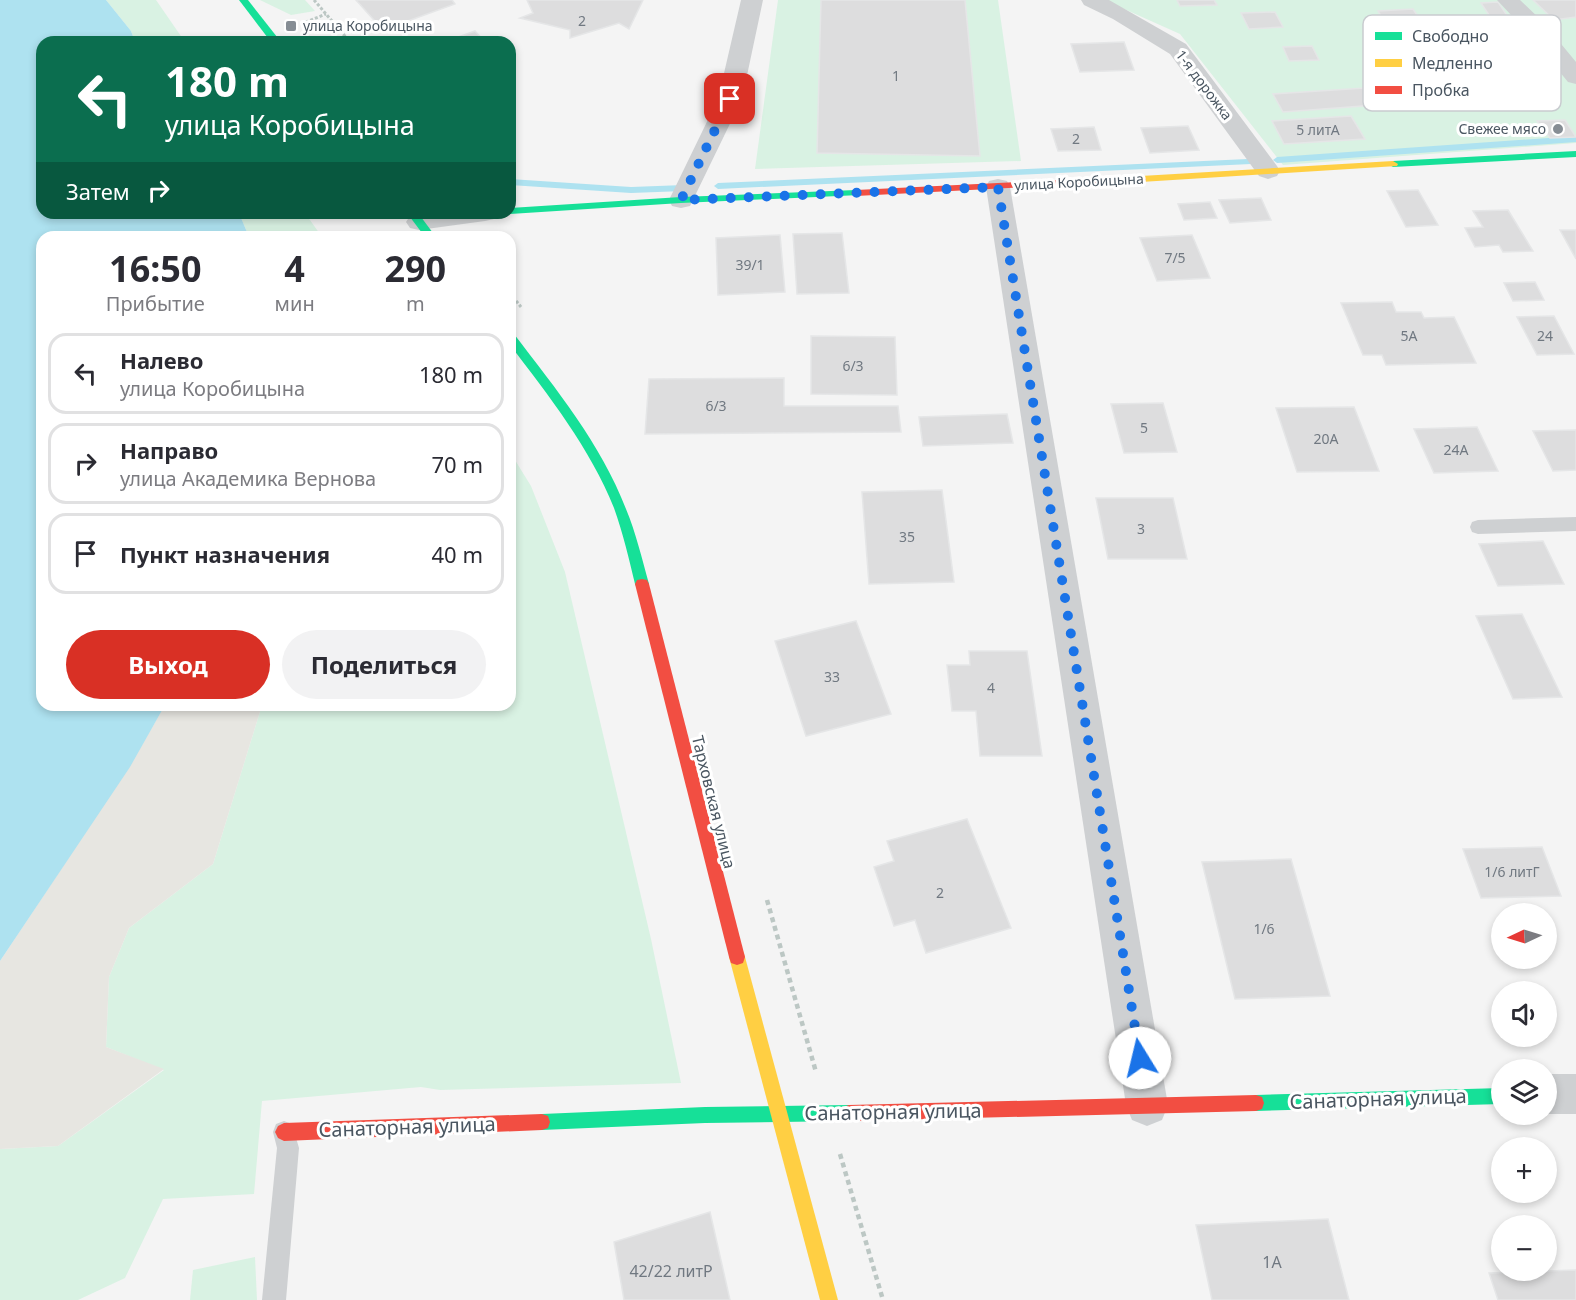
<!DOCTYPE html>
<html lang="ru">
<meta charset="utf-8">
<style>
:root{--surface:#fff;--page:#f2f2f3;--text:#2b2b33;--muted:#7c7c81;--line:#e1e1e2;--accent:#d93025}
body{margin:0;font-family:"Noto Sans",sans-serif;background:var(--page);color:var(--text);height:100vh;display:flex;flex-direction:column;font-size:22px;white-space:nowrap}
*{box-sizing:border-box;margin:0}
p{font-size:20px;color:var(--muted)}
.icon{flex:none;width:33px;height:33px;fill:none;stroke:currentColor;stroke-width:2;stroke-linecap:round;stroke-linejoin:round}
.map{position:relative;flex:1;overflow:hidden}
.details{position:absolute;left:36px;top:231px;width:480px;height:480px;display:flex;flex-direction:column;background:var(--surface);border-radius:18px;box-shadow:0 3px 9px #0003}
.details>*{flex:none}
.banner{position:absolute;left:36px;top:36px;width:480px;height:183px;border-radius:18px;box-shadow:0 3px 9px #0003;background:#0b6e4f;color:#fff;overflow:hidden}
.needle{width:39px;rotate:266deg}
.tools{position:absolute;left:1491px;top:903px;display:grid;gap:12px}
.tools a{display:grid;place-items:center;width:66px;height:66px;border-radius:50%;background:var(--surface);box-shadow:0 3px 9px #0003;font-size:30px}
.pin{position:absolute;display:grid;place-items:center;width:51px;height:51px;color:#fff;margin:-26px;border-radius:12px;box-shadow:0 3px 9px #0006}
.me{position:absolute;width:66px;margin:-33px;rotate:351deg;stroke-linejoin:round;filter:drop-shadow(0 0 4px #0008)}
.turn{display:flex;align-items:center;gap:21px;height:126px;padding:0 30px;font-size:27px}
.turn .icon{width:78px;height:78px;stroke-width:2.5}
.turn b{display:block;font-size:42px;line-height:51px}
.then{display:flex;align-items:center;height:57px;padding:0 30px;background:#0003;gap:12px;font-size:22px}
.eta{display:flex;justify-content:space-evenly;align-items:center;height:102px;text-align:center}
.eta b{font-size:36px;font-weight:700;line-height:42px}
.primary-button{display:flex;gap:12px;margin-top:auto;padding:12px 30px}
.primary-button a{flex:1;height:69px;border-radius:36px;background:var(--accent);color:#fff;font-size:24px;font-weight:700;line-height:69px;text-align:center}
.primary-button a+a{background:var(--page);color:var(--text)}
ul{padding:0;list-style:none}
li{display:flex;align-items:center;gap:18px;height:81px;margin:0 12px 9px;padding:0 18px;border:3px solid var(--line);border-radius:18px}
li div{flex:1}
li b{display:block;font-size:22px}
li em{font-style:normal}
.map>svg:first-child{display:block}
</style>
<div class="map">
<svg width="1576" height="1300" viewBox="0 0 1576 1300">
<rect width="100%" height="100%" fill="#f4f4f4"/>
<g fill="#d9f2e3">
<polygon points="106,0 156,0 185,42 135,42 131,31"/>
<polygon points="260,0 305,0 315,11 291,15"/>
<polygon points="778,0 998,0 1021,161 755,169"/>
<polygon points="1104,0 1576,0 1576,143 1283,165 1180,34"/>
<polygon points="239,213 305,213 322,237 249,237"/>
<polygon points="510,452 531,486 565,572 651,939 681,1083 440,1090 421,1087 262,1101 254,1194 163,1199 125,1278 78,1300 0,1300 0,1149 58,1146 164,1070 106,1047 109,977 129,928 213,864 262,705 510,705"/>
<polygon points="255,1257 257,1300 190,1300 193,1270"/>
</g>
<polygon fill="#e7e6e1" points="165,705 262,705 213,864 129,928 109,977 106,1047 164,1069 58,1146 0,1149 0,961 129,767"/>
<polygon fill="#aee2f0" points="0,0 106,0 131,31 135,42 42,42 42,213 239,213 249,237 42,237 42,705 165,705 130,767 0,961"/>
<g fill="none" stroke-linecap="round" stroke-linejoin="round">
<g fill="#aee2f0" fill-rule="evenodd">
<polygon points="1576,136 1576,142 1277,163 1273,160 1277,157"/>
<polygon points="1248,159 1252,162 1251,164 718,189 714,186 718,183"/>
<polygon points="510,179 631,187 684,185 689,188 684,191 631,193 510,185"/>
</g>
</g>
<g fill="#ddddde" stroke="#e5e6e7" stroke-width="1.5">
<polygon points="356,0 452,0 455,4 383,30"/>
<polygon points="527,0 643,0 629,29 619,23 570,38 570,30 520,18 533,13"/>
<polygon points="821,0 965,0 980,156 817,153"/>
<polygon points="1177,0 1214,0 1217,5 1180,6"/>
<polygon points="1533,0 1576,0 1576,17 1554,20"/>
<polygon points="1498,2 1508,17 1491,18 1481,3"/>
<polygon points="1413,9 1424,26 1388,28 1378,11"/>
<polygon points="1275,12 1283,27 1249,29 1241,13"/>
<polygon points="475,31 485,42 445,42"/>
<polygon points="1124,42 1134,70 1080,72 1071,44"/>
<polygon points="1312,46 1319,60 1289,61 1283,47"/>
<polygon points="1365,88 1376,105 1283,112 1273,94"/>
<polygon points="1351,116 1365,139 1284,144 1272,121"/>
<polygon points="1565,120 1576,137 1550,138 1537,121"/>
<polygon points="1188,126 1199,150 1150,153 1141,128"/>
<polygon points="1094,127 1101,150 1058,151 1051,129"/>
<polygon points="1418,190 1438,225 1406,227 1387,191"/>
<polygon points="1261,198 1271,220 1230,223 1219,200"/>
<polygon points="1210,202 1217,218 1184,220 1178,204"/>
<polygon points="1508,210 1533,251 1503,252 1499,245 1475,247 1465,228 1483,227 1473,211"/>
<polygon points="1560,230 1576,230 1576,259"/>
<polygon points="842,233 849,293 797,294 793,234"/>
<polygon points="780,235 785,292 718,295 716,238"/>
<polygon points="1192,235 1210,278 1157,281 1140,238"/>
<polygon points="1535,282 1544,300 1513,301 1504,283"/>
<polygon points="1392,302 1396,312 1421,312 1424,318 1454,317 1476,363 1386,365 1382,355 1363,355 1341,303"/>
<polygon points="1554,316 1574,354 1537,355 1517,317"/>
<polygon points="811,336 895,337 897,395 811,394"/>
<polygon points="784,378 784,406 898,406 901,432 645,434 649,379"/>
<polygon points="1163,403 1177,452 1124,453 1111,404"/>
<polygon points="1354,407 1379,471 1297,472 1276,408"/>
<polygon points="1007,414 1013,443 923,446 919,417"/>
<polygon points="1477,427 1498,471 1434,473 1414,429"/>
<polygon points="1576,430 1576,470 1553,471 1533,431"/>
<polygon points="942,490 954,582 869,584 862,492"/>
<polygon points="1096,498 1173,498 1187,559 1108,559"/>
<polygon points="1543,541 1564,584 1498,586 1479,544"/>
<polygon points="1522,614 1562,697 1513,699 1476,616"/>
<polygon points="856,621 891,714 806,736 775,641"/>
<polygon points="969,651 1027,651 1042,756 980,756 976,711 952,711 947,665 970,665"/>
<polygon points="967,819 1011,928 926,953 915,920 894,926 874,867 894,861 887,841"/>
<polygon points="1542,847 1561,896 1481,898 1463,849"/>
<polygon points="1291,859 1330,996 1235,999 1202,862"/>
<polygon points="710,1212 730,1300 624,1300 614,1242"/>
<polygon points="1328,1219 1349,1300 1212,1300 1196,1225"/>
<polygon points="1576,1270 1576,1300 1498,1300 1489,1273"/>
</g>
<g fill="none" stroke-linecap="round" stroke-linejoin="round">
<g stroke="#bcc7c4" stroke-width="3" stroke-dasharray="3 2" stroke-linecap="butt">
<polyline points="314,0 350,42"/>
<polyline points="301,24 326,14"/>
<polyline points="510,293 521,307"/>
</g>
<g stroke="#bcc7c4" stroke-width="4.5" stroke-dasharray="5 4" stroke-linecap="butt">
<polyline points="767,900 816,1072"/>
<polyline points="840,1154 883,1300"/>
</g>
<g fill="#ced0d2" fill-rule="evenodd">
<polygon points="1576,517 1576,531 1478,534 1472,532 1470,527 1472,522 1478,520"/>
<polygon points="284,1121 292,1124 299,1148 286,1300 262,1300 277,1148 273,1132 276,1124"/>
</g>
<g fill="#ced0d2" fill-rule="evenodd">
<polygon points="741,0 763,0 742,99 690,206 681,208 672,206 669,200 718,99"/>
<polygon points="1081,0 1109,0 1186,44 1277,166 1280,171 1277,176 1268,179 1259,176 1170,54 1113,19 1084,5"/>
<polygon points="1497,0 1520,0 1543,22 1576,62 1576,84 1568,82 1527,32"/>
<polygon points="998,179 1007,181 1010,187 1168,1105 1162,1120 1147,1126 1132,1120 1126,1105 986,187 989,181"/>
<polygon points="424,213 498,213 494,219 485,221 419,230 410,228 406,222 410,216"/>
<rect x="1546" y="1074" width="30" height="40"/>
</g>
<g fill="#16e098" fill-rule="evenodd">
<polygon points="239,0 248,0 281,42 271,42"/>
<polygon points="1576,151 1576,157 1393,167 1388,164 1393,161"/>
<polygon points="856,190 860,191 860,195 681,203 510,214 506,213 510,213 510,208 681,197"/>
<polygon points="407,213 418,213 436,237 425,237"/>
<path d="M510,333L514,334C556,389 601,444 626,509C636,533 642,559 649,584L647,588H637L635,584C629,559 623,533 614,508C590,448 549,396 510,345Z"/>
<polygon points="1502,1088 1502,1104 1256,1111 1250,1109 1248,1103 1250,1097 1256,1095"/>
<polygon points="849,1105 855,1107 857,1113 855,1119 849,1121 705,1123 542,1130 536,1128 534,1122 536,1116 542,1114 705,1107"/>
</g>
<g fill="#ffcf43" fill-rule="evenodd">
<polygon points="1393,161 1398,164 1397,166 1141,182 1136,179 1141,176"/>
<polygon points="737,949 743,951 745,957 838,1300 820,1300 729,957 731,951"/>
</g>
<g fill="#f24e42" fill-rule="evenodd">
<polygon points="1141,176 1146,179 1145,181 856,196 851,193 856,190"/>
<polygon points="642,579 647,580 649,584 745,957 743,963 737,965 731,963 729,957 635,584 637,580"/>
<polygon points="1256,1095 1262,1097 1264,1103 1262,1109 1256,1111 849,1121 843,1119 841,1113 843,1107 849,1105"/>
<polygon points="542,1114 548,1116 550,1122 548,1128 542,1130 284,1141 278,1138 275,1132 278,1126 284,1123"/>
</g>
</g>
<g fill="none" stroke-linecap="round" stroke-linejoin="round">
<polyline stroke="#1a73e8" stroke-width="10" stroke-dasharray="0 18" points="730,99 681,200 998,187 1140,1058"/>
</g>
<g fill="#868d94" stroke="#fff" stroke-width="2">
<rect x="285" y="20" width="12" height="12" rx="3"/>
<circle cx="1558" cy="129" r="6"/>
</g>
<g text-anchor="middle" stroke-width="6" stroke-linejoin="round" paint-order="stroke">
<g font-size="14" fill="#707881">
<text x="582" y="26">2</text>
<text x="896" y="81">1</text>
<text x="1318" y="135">5 литА</text>
<text x="1076" y="144">2</text>
<text x="1175" y="263">7/5</text>
<text x="750" y="270">39/1</text>
<text x="1409" y="341">5А</text>
<text x="1545" y="341">24</text>
<text x="853" y="371">6/3</text>
<text x="716" y="411">6/3</text>
<text x="1144" y="433">5</text>
<text x="1326" y="444">20А</text>
<text x="1456" y="455">24А</text>
<text x="1141" y="534">3</text>
<text x="907" y="542">35</text>
<text x="832" y="682">33</text>
<text x="991" y="693">4</text>
<text x="1512" y="877">1/6 литГ</text>
<text x="940" y="898">2</text>
<text x="1264" y="934">1/6</text>
</g>
<g font-size="14" fill="#4a5661" stroke="#fff" text-anchor="start">
<text x="303" y="31">улица Коробицына</text>
<text x="1546" y="134" text-anchor="end">Свежее мясо</text>
</g>
<g font-size="14" fill="#4a5661" stroke="#fff">
<text transform="translate(1204 85) rotate(53)" y="5">1-я дорожка</text>
<text transform="translate(1079 182) rotate(-3)" y="5">улица Коробицына</text>
</g>
<g font-size="16" fill="#4a5661" stroke="#fff">
<text transform="translate(714 802) rotate(76)" y="6">Тарховская улица</text>
</g>
<g font-size="16" fill="#707881">
<text x="1272" y="1268">1А</text>
<text x="671" y="1277">42/22 литР</text>
</g>
<g font-size="20" fill="#4a5661" stroke="#fff">
<text transform="translate(1378 1099) rotate(-2)" y="7">Санаторная улица</text>
<text transform="translate(893 1112) rotate(-1)" y="7">Санаторная улица</text>
<text transform="translate(407 1127) rotate(-2)" y="7">Санаторная улица</text>
</g>
</g>
<rect x="1363" y="15" width="198" height="96" rx="9" fill="#fff" stroke="#c9ccd0" stroke-width="1.5"/>
<rect x="1375" y="32" width="27" height="8" fill="#16e098"/>
<rect x="1375" y="59" width="27" height="8" fill="#ffcf43"/>
<rect x="1375" y="86" width="27" height="8" fill="#f24e42"/>
<g font-size="16" fill="#4a5661">
<text x="1412" y="42">Свободно</text>
<text x="1412" y="69">Медленно</text>
<text x="1412" y="96">Пробка</text>
</g>
</svg>
<div class="tools">
<a><svg class="needle" viewBox="-14 -14 28 28"><path d="M0-13l5 13h-10z" fill="#e53935"/><path d="M0 13l5-13h-10z" fill="#7c7c81"/></svg></a>
<a><svg class="icon" aria-label="sound" viewBox="0 0 24 24"><path d="M4 9h4l5-4v14l-5-4H4zM17 9q2 3 0 6"/></svg></a>
<a><svg class="icon" aria-label="layers" viewBox="0 0 24 24"><path d="M12 4l9 5-9 5-9-5zM3 14l9 5 9-5"/></svg></a>
<a>+</a>
<a>−</a>
</div>
<div class="pin" style="left:730px;top:99px;background:#d93025"><svg class="icon" aria-label="arrive" viewBox="0 0 24 24"><path d="M6 21V4h12l-3 4 3 4H6"/></svg></div>
<svg class="me" style="left:1140px;top:1058px" viewBox="-20 -20 40 40"><circle r="19" fill="#fff"/><path d="M0-13L10 11 0 6-10 11z" fill="#1a73e8"/></svg>
<div class="banner">
<div class="turn"><svg class="icon" aria-label="left" viewBox="0 0 24 24"><path d="M17 20v-9H6M10 6l-5 5 5 5"/></svg><div><b>180 m</b>улица Коробицына</div></div>
<div class="then">Затем<svg class="icon" aria-label="right" viewBox="0 0 24 24"><path d="M7 20v-9h11M14 6l5 5-5 5"/></svg></div>
</div>
<section class="details">
<div class="eta">
<div><b>16:50</b><p>Прибытие</p></div>
<div><b>4</b><p>мин</p></div>
<div><b>290</b><p>m</p></div>
</div>
<ul>
<li><svg class="icon" aria-label="left" viewBox="0 0 24 24"><path d="M17 20v-9H6M10 6l-5 5 5 5"/></svg><div><b>Налево</b><p>улица Коробицына</p></div><em>180 m</em></li>
<li><svg class="icon" aria-label="right" viewBox="0 0 24 24"><path d="M7 20v-9h11M14 6l5 5-5 5"/></svg><div><b>Направо</b><p>улица Академика Вернова</p></div><em>70 m</em></li>
<li><svg class="icon" aria-label="arrive" viewBox="0 0 24 24"><path d="M6 21V4h12l-3 4 3 4H6"/></svg><div><b>Пункт назначения</b></div><em>40 m</em></li>
</ul>
<div class="primary-button"><a>Выход</a><a>Поделиться</a></div>
</section>
</div>
